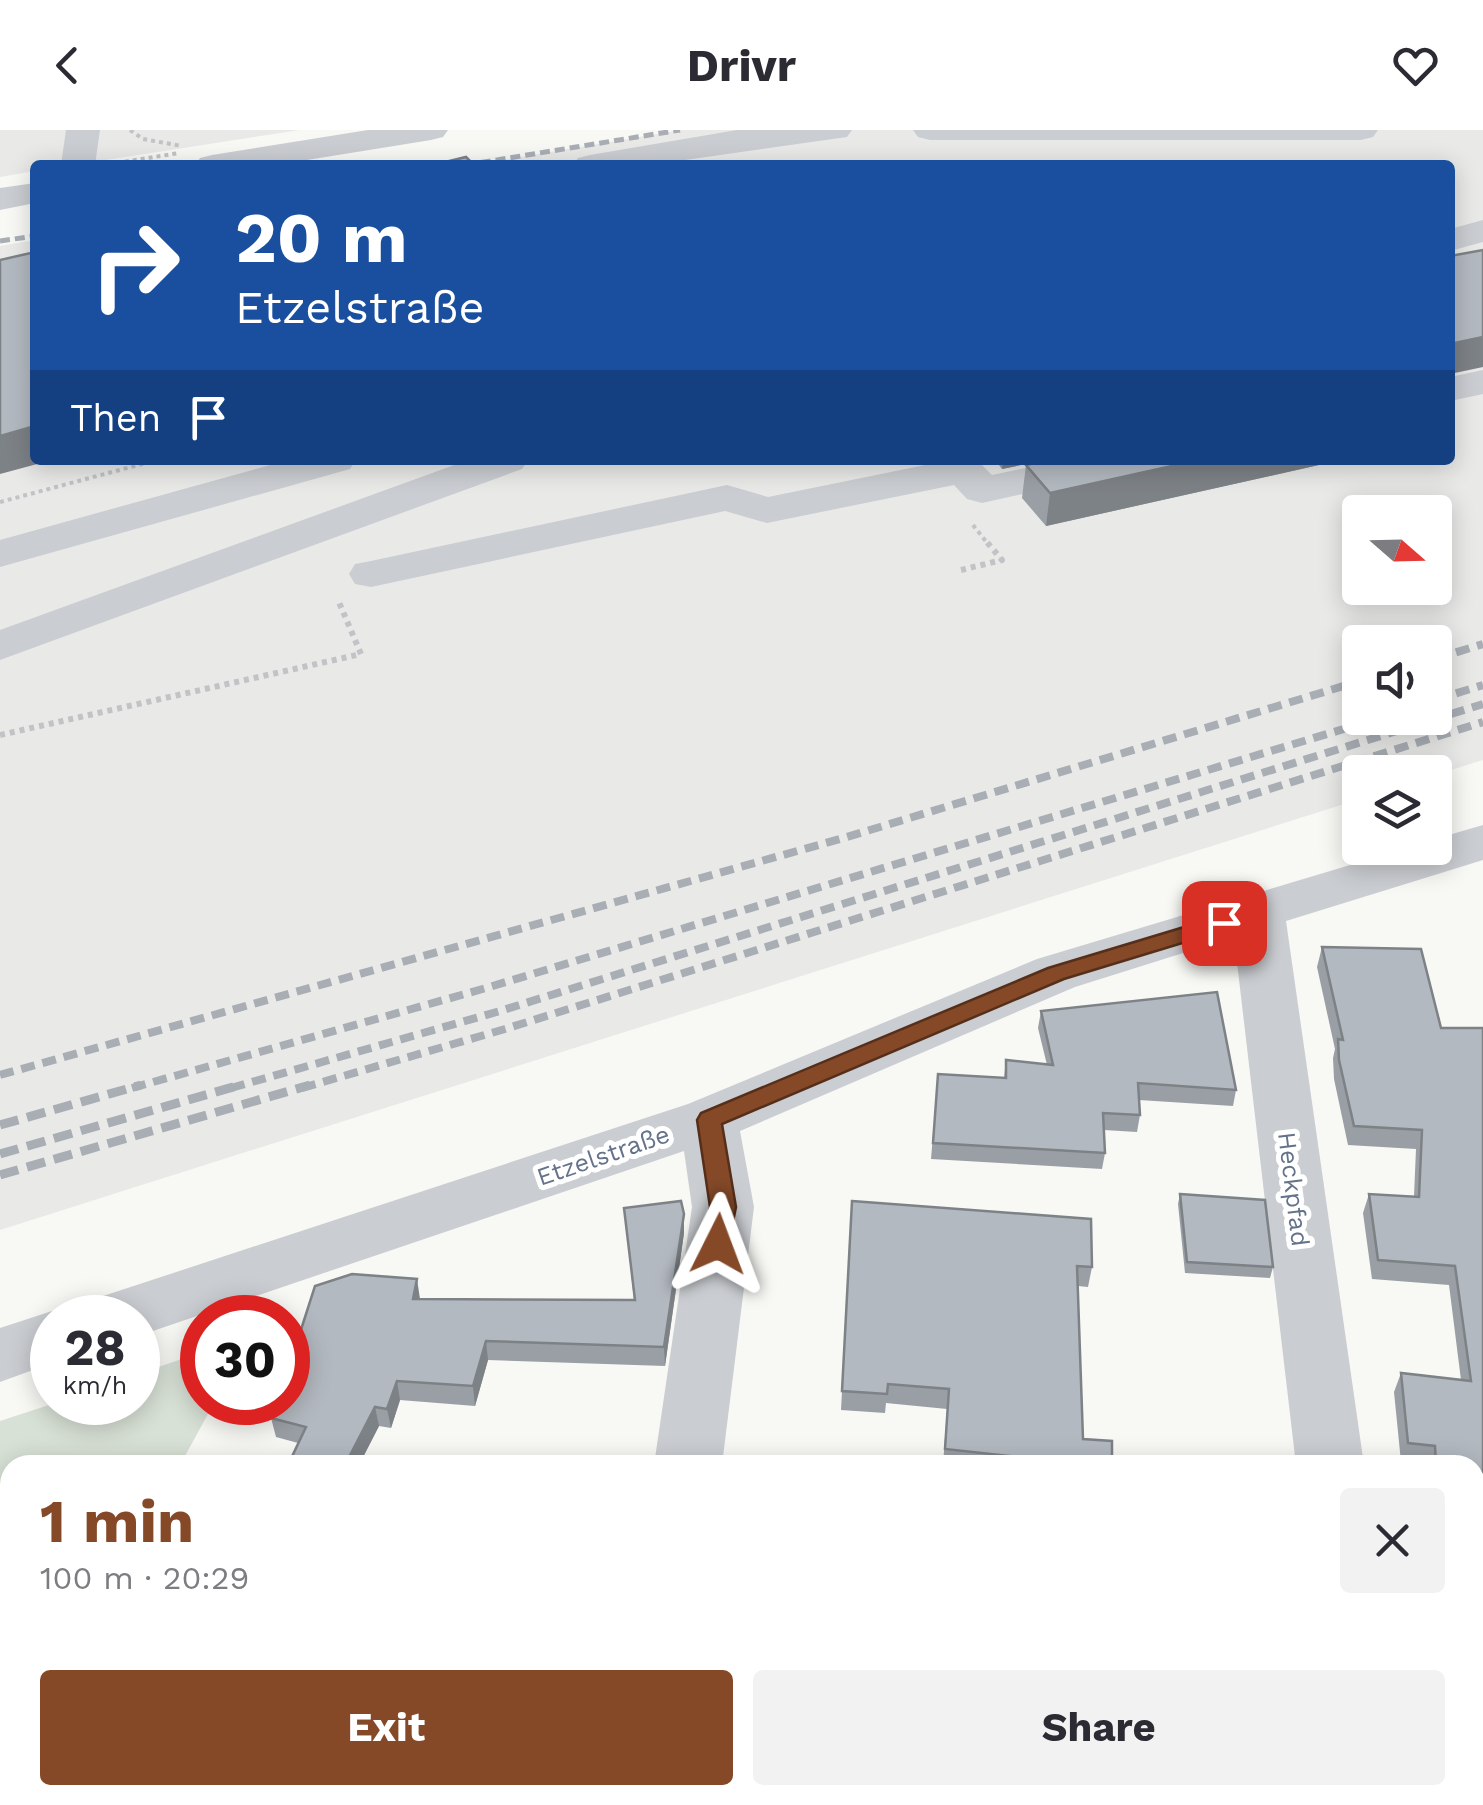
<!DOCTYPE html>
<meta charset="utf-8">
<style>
:root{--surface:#fff;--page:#f2f2f3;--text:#2b2b33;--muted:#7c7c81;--accent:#854928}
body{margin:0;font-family:"Work Sans",sans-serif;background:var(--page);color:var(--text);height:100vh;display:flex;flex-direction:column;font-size:38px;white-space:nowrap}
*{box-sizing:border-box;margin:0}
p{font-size:32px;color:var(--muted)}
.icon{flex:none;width:55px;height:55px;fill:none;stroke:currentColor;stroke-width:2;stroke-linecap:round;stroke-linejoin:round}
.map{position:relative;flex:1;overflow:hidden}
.sheet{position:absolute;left:0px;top:1325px;width:1485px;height:350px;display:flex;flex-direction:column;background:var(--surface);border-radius:30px 30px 0 0;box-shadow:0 5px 25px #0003}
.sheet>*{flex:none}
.guide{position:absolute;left:30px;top:30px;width:1425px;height:305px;border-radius:10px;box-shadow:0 5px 25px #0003;background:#1a4fa0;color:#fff;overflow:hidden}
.needle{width:65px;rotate:110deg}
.controls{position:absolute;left:1342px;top:365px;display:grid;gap:20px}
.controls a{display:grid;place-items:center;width:110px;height:110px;border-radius:10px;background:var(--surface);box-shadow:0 5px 25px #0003;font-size:50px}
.speed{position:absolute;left:30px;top:1165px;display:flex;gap:20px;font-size:50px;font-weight:700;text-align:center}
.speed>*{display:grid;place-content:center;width:130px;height:130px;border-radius:50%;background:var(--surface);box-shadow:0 5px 25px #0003;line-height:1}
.speed small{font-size:25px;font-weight:400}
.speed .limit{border:15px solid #d22;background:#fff;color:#111}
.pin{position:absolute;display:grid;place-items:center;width:85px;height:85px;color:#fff;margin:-42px;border-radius:20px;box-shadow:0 5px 15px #0006}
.me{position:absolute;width:110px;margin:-55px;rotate:3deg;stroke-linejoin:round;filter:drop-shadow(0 0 8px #0008)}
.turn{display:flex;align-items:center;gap:35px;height:210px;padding:0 40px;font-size:45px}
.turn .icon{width:130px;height:130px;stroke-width:2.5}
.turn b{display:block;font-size:70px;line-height:85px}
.then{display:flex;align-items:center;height:95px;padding:0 40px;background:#0003;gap:20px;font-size:38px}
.round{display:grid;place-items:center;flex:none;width:105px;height:105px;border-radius:10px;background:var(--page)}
.summary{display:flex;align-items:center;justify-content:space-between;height:170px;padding:0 40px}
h1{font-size:60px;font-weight:700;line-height:75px;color:var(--accent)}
.action{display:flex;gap:20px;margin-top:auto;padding:20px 40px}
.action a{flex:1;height:115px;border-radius:10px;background:var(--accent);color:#fff;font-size:40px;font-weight:700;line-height:115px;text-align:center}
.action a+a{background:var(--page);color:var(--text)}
header{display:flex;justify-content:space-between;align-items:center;height:130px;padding:0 40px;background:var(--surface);font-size:45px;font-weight:700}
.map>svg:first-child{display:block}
</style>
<header><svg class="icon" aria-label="back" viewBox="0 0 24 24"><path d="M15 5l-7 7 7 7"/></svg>Drivr<svg class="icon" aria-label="heart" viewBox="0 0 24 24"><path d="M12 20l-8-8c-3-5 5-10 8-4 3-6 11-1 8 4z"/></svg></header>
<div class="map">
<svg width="1483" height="1675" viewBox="0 0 1483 1675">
<rect width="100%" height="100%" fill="#f8f8f5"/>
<g fill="#e9e9e8" fill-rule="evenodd">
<polygon points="0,0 300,0 73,35 35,35 35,41 0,47"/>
<path d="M680,0H1483V630L1435,645L1360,642V669L0,1100V116L35,110V330H1450V35H475ZM1360,382H1435V458H1360ZM1360,512H1435V588H1360Z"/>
</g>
<polygon fill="#d8e1d6" points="202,1222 202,1272 214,1273 180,1335 10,1335 10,1644 0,1663 0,1291 55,1273 138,1272 138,1244"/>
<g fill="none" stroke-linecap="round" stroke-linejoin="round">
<g stroke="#c1c3c6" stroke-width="4" stroke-dasharray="4 4" stroke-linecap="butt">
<polyline points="130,0 143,9 182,16"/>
<polyline points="117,33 179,23"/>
<polyline points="0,372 157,330"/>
<polyline points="973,395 988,414"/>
</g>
<g stroke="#c1c3c6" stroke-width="6" stroke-dasharray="5 5" stroke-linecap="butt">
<polyline points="961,440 1002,430 986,411"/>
<polyline points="0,605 361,524 338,470"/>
</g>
<g fill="#cacdd1" fill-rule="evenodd">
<polygon points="66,0 100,0 95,35 61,35"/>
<polygon points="368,0 448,0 443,7 431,10 276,35 195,35 200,28 212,25"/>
<polygon points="737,0 852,0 847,7 650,35 573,35 578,28 590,25"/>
<polygon points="913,0 1378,0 1373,7 1361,10 930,10 918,7"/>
<polygon points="35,53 35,73 0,80 0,58"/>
<polygon points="1483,90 1483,112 1450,121 1450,99"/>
<polygon points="1483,240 1483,264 1450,271 1450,247"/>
<polygon points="288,330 356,330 350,339 0,437 0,410"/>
<polygon points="468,330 528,330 522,339 0,530 0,500"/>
<polygon points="933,330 977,330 992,345 1063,330 1143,330 1137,339 982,373 967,369 954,355 767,393 725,381 371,457 355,454 349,444 355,434 371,431 727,355 768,367 935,333"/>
<polygon points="1483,695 1483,730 1286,791 1364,1335 1296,1335 1234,807 1075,857 740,1001 754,1077 722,1335 654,1335 692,1077 684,1021 138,1206 138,1188 82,1188 91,1170 688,974 1037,829 1407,718 1435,718 1435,709"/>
<polygon points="52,1181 72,1188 52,1188 52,1233 0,1252 0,1198"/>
<polygon points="1475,1508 1483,1511 1483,1579 1475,1576"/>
<polygon points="602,1665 678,1665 676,1675 600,1675"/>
</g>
<g stroke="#a9aeb5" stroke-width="5" stroke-dasharray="10 5" stroke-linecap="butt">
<polyline points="466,35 680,0"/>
<polyline points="0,111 35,106"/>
</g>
<g stroke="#a9aeb5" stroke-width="8" stroke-dasharray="14 8" stroke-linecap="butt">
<polyline points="1435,529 1483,514"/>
<polyline points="1435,570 1483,555"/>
<polyline points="0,945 847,707 1360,551"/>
<polyline points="132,958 486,858 1380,588"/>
<polyline points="231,958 500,881 1483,574"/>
<polyline points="302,958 505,899 1483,592"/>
</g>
<g stroke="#a9aeb5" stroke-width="9" stroke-dasharray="19 9" stroke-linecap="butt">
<polyline points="0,995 141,955"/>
<polyline points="0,1024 240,955"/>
<polyline points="0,1045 310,955"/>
</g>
</g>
<g fill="#9a9fa5">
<polygon points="995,330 1045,330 1002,339"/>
<polygon points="1341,330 1046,396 1022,368 1026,335"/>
<polygon points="1322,817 1441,898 1483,898 1483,1447 1475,1446 1475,1335 1428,1335 1401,1332 1394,1262 1401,1243 1461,1250 1449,1155 1372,1149 1363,1083 1369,1064 1414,1066 1416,1019 1348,1015 1334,949 1333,928 1335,919 1317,837"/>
<polygon points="1041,881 1236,960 1233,976 1139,970 1140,985 1137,1002 1104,1000 1105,1023 1102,1039 931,1029 938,944 1004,948 1006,930 1047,935 1038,898"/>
<polygon points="1180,1064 1273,1137 1270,1148 1185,1143 1178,1074"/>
<polygon points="852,1071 1092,1137 1088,1157 1078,1156 1083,1309 1112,1335 943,1335 947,1279 886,1273 885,1283 841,1280"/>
<polygon points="624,1078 684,1084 684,1103 665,1236 488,1230 475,1276 400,1270 391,1298 379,1296 359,1335 288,1335 298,1313 276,1307 271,1288 298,1209 420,1169 634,1170"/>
<polygon points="945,1665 1053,1665 1052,1675 990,1675 991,1672"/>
<rect x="1135" y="1665" width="59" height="10"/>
<polygon points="1277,1665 1437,1665 1474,1675 1276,1675"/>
</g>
<g fill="#7d8286">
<polygon points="1483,207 1483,237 1450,244 1450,214"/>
<polygon points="35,296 35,330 52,330 0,344 0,306"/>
<polygon points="1003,330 1045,330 1002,339"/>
<polygon points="1199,330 1341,330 1046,396 1050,363"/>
<polygon points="684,1084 684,1103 665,1236 664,1217"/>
<polygon points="417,1149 420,1169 413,1169"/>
<polygon points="486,1211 488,1230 475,1276 473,1256"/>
<polygon points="397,1251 400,1270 391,1298 387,1279"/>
<polygon points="375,1277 379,1296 359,1335 345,1335"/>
</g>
<g fill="#b3b9c0" stroke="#7d8286" stroke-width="2.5">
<polygon points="466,27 474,35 433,35"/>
<polygon points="1483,120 1483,207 1450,214 1450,126"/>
<polygon points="35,122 35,296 0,306 0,130"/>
<polygon points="1049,330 1199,330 1050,363 1026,335"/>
<polygon points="1322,817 1421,819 1441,898 1483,898 1483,1428 1475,1427 1475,1335 1436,1335 1435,1316 1408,1313 1401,1243 1471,1251 1455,1136 1378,1130 1369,1064 1419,1067 1422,1000 1354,996 1339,930 1338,909 1343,910"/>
<polygon points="1217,862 1236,960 1138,953 1140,985 1103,983 1105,1023 933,1013 938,944 1006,948 1006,930 1053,935 1041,881"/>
<polygon points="1180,1064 1265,1070 1273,1137 1187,1132"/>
<polygon points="681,1071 684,1084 664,1217 486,1211 473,1256 397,1251 387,1279 375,1277 345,1335 288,1335 306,1297 271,1288 272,1272 288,1272 288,1210 298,1209 315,1156 352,1144 417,1149 413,1169 635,1170 624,1078"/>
<polygon points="852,1071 1091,1089 1092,1137 1077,1136 1083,1309 1112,1311 1112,1335 1010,1335 1010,1326 945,1319 949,1259 888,1254 887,1264 842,1261"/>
<polygon points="736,1665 845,1665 844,1675 718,1675 720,1668 735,1670"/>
<polygon points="993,1665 1053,1665 1052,1675 992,1675"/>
<polygon points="1140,1665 1194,1665 1194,1675 1141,1675"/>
<polygon points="1282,1665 1437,1665 1474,1675 1280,1675"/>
</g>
<polygon fill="#854928" stroke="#562f1a" stroke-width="2.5" points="1224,785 1235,793 1232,798 1064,849 722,994 736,1077 727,1121 709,1121 705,1114 710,1077 697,990 701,983 1048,838"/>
<g text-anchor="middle" stroke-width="10" stroke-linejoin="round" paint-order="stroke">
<g font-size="25" fill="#647389" stroke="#fff">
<text transform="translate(603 1025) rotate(-19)" y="9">Etzelstraße</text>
<text transform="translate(1294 1059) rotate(83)" y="9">Heckpfad</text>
</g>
</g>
</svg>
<div class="controls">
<a><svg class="needle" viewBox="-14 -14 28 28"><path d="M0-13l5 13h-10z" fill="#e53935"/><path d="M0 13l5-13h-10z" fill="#7c7c81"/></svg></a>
<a><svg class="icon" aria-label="sound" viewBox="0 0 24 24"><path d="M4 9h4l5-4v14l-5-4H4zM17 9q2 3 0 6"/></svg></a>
<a><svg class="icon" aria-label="layers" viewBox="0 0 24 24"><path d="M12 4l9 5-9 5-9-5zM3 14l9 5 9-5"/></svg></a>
</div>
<div class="speed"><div>28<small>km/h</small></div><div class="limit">30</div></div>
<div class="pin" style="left:1224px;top:793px;background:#d93025"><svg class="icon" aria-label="arrive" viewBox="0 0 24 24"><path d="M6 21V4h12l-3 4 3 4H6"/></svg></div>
<svg class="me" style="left:718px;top:1114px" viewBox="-20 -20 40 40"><path d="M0-17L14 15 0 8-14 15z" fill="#854928" stroke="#fff" stroke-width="4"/></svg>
<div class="guide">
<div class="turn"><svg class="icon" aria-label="right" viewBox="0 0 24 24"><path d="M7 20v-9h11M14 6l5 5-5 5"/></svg><div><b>20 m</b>Etzelstraße</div></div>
<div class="then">Then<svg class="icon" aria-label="arrive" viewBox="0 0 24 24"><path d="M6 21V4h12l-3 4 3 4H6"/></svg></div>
</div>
<section class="sheet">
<div class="summary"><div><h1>1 min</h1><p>100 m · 20:29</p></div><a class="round"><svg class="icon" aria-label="close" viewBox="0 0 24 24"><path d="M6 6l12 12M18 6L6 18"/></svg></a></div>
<div class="action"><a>Exit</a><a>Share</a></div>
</section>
</div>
